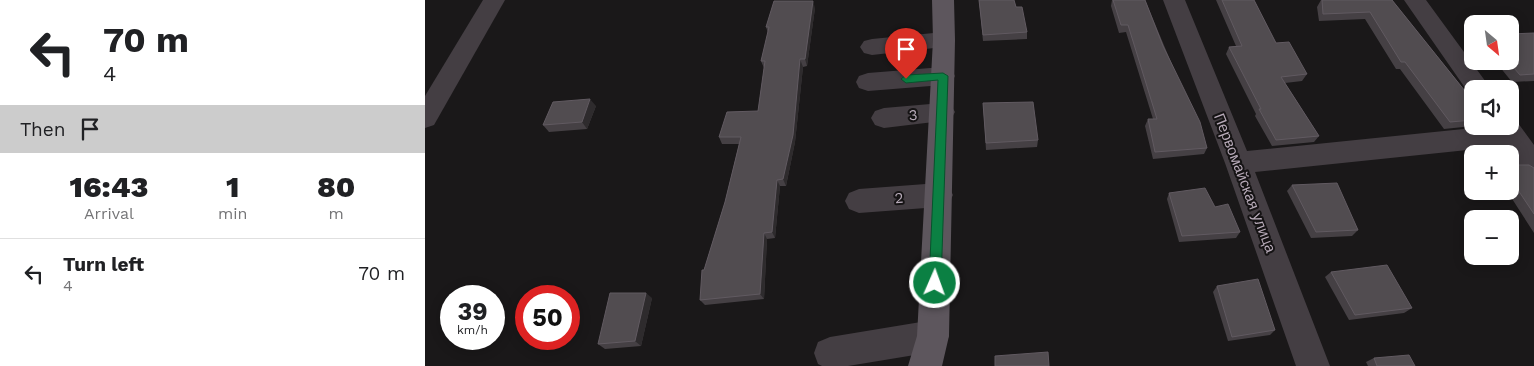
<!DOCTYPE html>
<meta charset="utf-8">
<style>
:root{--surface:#fff;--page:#f6f6f6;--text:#202124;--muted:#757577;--line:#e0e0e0}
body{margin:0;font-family:"Work Sans",sans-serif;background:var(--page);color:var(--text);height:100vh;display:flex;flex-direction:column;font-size:19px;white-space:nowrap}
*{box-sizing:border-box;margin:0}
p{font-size:16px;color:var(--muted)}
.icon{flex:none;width:28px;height:28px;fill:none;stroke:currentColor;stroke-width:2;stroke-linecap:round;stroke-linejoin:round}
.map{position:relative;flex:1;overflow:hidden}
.panel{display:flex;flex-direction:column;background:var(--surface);width:425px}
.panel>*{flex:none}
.hud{background:#fff;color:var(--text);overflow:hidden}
.needle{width:32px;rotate:151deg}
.fabs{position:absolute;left:1039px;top:15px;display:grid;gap:10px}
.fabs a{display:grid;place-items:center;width:55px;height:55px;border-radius:10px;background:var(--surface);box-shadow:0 2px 12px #0003;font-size:25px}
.speed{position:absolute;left:15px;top:285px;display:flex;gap:10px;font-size:25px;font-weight:700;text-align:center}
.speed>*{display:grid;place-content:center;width:65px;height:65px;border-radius:50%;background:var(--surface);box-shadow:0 2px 12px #0003;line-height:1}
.speed small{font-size:12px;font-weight:400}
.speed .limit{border:8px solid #d22;background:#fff;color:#111}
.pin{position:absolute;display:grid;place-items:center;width:42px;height:42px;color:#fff;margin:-51px -21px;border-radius:50% 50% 50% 0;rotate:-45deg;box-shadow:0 0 5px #0007}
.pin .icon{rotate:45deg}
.me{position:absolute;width:55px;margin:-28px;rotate:2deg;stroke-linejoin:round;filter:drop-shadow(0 0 4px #0008)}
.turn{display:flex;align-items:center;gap:18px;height:105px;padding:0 20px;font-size:22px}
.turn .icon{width:65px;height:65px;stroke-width:2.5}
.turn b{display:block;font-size:35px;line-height:42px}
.then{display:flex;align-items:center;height:48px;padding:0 20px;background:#0003;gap:10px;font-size:19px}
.eta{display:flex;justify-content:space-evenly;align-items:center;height:85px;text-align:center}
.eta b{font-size:30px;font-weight:800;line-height:35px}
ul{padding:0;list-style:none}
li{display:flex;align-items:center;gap:15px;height:70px;padding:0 20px;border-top:1px solid var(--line)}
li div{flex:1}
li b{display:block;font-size:19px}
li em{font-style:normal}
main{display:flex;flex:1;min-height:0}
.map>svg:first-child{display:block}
</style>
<main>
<section class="panel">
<div class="hud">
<div class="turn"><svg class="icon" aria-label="left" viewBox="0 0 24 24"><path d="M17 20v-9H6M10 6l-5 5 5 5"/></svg><div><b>70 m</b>4</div></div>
<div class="then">Then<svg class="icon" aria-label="arrive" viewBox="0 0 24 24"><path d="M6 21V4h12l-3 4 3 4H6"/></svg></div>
</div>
<div class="eta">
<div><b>16:43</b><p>Arrival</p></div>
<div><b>1</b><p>min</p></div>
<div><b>80</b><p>m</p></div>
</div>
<ul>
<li><svg class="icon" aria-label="left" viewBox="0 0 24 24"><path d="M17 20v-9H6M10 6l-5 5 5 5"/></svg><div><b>Turn left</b><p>4</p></div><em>70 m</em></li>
</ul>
</section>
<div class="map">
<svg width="1109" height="366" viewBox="0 0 1109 366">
<rect width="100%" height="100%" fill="#1a1819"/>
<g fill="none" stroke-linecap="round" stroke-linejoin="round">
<g fill="#443e43" fill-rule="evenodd">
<polygon points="58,0 80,0 9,125 0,128 0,96"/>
<polygon points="738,0 760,0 822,151 1068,126 1085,126 1085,117 1090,119 1109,145 1109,176 1099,173 1081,146 830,172 905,366 871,366 800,163"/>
<polygon points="979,0 1001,0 1066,89 1048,89 1048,96 1045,95"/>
<polygon points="519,32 527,34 530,40 527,46 447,55 439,53 435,47 439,41 447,39"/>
<polygon points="518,67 527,70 530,76 527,82 518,85 443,91 434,88 431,82 434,76 443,73"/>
<polygon points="517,103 526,105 530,112 526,119 517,121 459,128 450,125 446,118 450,111 459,108"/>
<polygon points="514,183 524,187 528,195 524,203 514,207 434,213 424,209 420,201 424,193 434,189"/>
<polygon points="508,320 519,325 524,336 519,347 508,352 423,366 397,366 393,364 389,353 393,342 405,337"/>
</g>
<polygon fill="#5d565d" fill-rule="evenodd" points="507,0 529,0 530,40 524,336 517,366 483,366 492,336 508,40"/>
</g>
<g fill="#454044">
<polygon points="554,0 589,0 591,7 602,32 602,39 558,41"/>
<polygon points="687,0 720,0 782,148 779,154 728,159 720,126 723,119 728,119 701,32 694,33 686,6"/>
<polygon points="791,0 829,0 851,43 882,74 877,81 860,83 894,136 889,142 847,146 830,116 831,114 801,54 804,47 811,46"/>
<polygon points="896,0 967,0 1048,101 1048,126 1019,129 975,69 971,69 940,19 894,21 892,7"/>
<polygon points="390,8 382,66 378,67 370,142 361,186 355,186 350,238 342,239 339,299 280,305 275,300 279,270 300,202 314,144 297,144 294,137 333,111 339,68 336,61 343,33 341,27"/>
<polygon points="1109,33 1109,81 1087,82 1070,61 1085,61"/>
<polygon points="558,103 613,140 612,147 561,150"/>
<polygon points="171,106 162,129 124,132 118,125"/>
<polygon points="1085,165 1109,168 1109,233 1082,191 1085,191"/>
<polygon points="867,185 933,230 927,236 886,238 862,191"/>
<polygon points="744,193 790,207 815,232 811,238 754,242 742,199"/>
<polygon points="906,272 987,308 979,313 924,320 900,277"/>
<polygon points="792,286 850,330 845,335 803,341 788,292"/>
<polygon points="227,298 216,346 180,349 173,344"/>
<polygon points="949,358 990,366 943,366 941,362"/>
</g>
<g fill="#2e2b2d">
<polygon points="388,1 390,8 382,66 380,59"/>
<polygon points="375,59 378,67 370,142 361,186 358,179"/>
<polygon points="165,99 171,106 162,129 157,122"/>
<polygon points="352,180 355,186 350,238 347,232"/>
<polygon points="339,233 342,239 339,299 335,294"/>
<polygon points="221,293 227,298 216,346 210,341"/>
</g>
<g fill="#514c50" stroke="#615a61">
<polygon points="554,0 589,0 591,7 597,7 602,32 558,35"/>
<polygon points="688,0 720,0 738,46 775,122 782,148 730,152 723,119 732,119 703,25 696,25"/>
<polygon points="797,0 829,0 851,43 864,42 882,74 856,77 894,136 851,140 834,109 836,109 804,47 817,46"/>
<polygon points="897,0 967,0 1048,101 1048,120 1025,122 980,62 976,62 945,12 898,14"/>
<polygon points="349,1 388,1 380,59 375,59 368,135 358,179 352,180 347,232 339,233 335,294 275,300 277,270 279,270 300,202 316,137 294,137 302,112 333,111 340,61 336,61 344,27 341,27"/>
<polygon points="1109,33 1109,74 1095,75 1083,61 1085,61 1085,34"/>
<polygon points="165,99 157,122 118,125 128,102"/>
<polygon points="608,102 613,140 561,143 558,103"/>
<polygon points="1085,165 1104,165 1109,168 1109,214 1085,178"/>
<polygon points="912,183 933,230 891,232 867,185"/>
<polygon points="780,188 790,207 803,204 815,232 757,236 744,193"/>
<polygon points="962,265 987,308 930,315 906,272"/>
<polygon points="833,279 850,330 807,337 792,286"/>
<polygon points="185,293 221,293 210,341 173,344"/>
<polygon points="623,352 624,366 570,366 570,356"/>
<polygon points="984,355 990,366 952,366 949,358"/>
</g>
<polygon fill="#0b8043" stroke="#07532c" points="518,73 523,76 516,283 515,287 510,289 506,287 504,283 513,80 481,83 476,79 481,75"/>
<g text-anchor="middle" stroke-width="4" stroke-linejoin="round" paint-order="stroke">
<g font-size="15" fill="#b8abb9" stroke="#151314">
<text transform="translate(488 115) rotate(-6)" y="5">3</text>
<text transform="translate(820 183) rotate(69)" y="5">Первомайская улица</text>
<text transform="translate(474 198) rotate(-4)" y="5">2</text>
</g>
</g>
</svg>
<div class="fabs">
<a><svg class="needle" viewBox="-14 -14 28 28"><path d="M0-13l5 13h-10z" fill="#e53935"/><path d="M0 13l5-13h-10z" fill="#757577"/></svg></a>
<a><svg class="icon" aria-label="sound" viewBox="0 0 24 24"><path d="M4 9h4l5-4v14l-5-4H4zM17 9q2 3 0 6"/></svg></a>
<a>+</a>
<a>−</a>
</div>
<div class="speed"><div>39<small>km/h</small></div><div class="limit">50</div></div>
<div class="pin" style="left:481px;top:79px;background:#d93025"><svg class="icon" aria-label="arrive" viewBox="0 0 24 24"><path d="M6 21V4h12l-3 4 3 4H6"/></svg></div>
<svg class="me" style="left:510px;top:283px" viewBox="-20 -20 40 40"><circle r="17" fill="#0b8043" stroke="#fff" stroke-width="3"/><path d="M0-11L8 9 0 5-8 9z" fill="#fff"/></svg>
</div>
</main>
